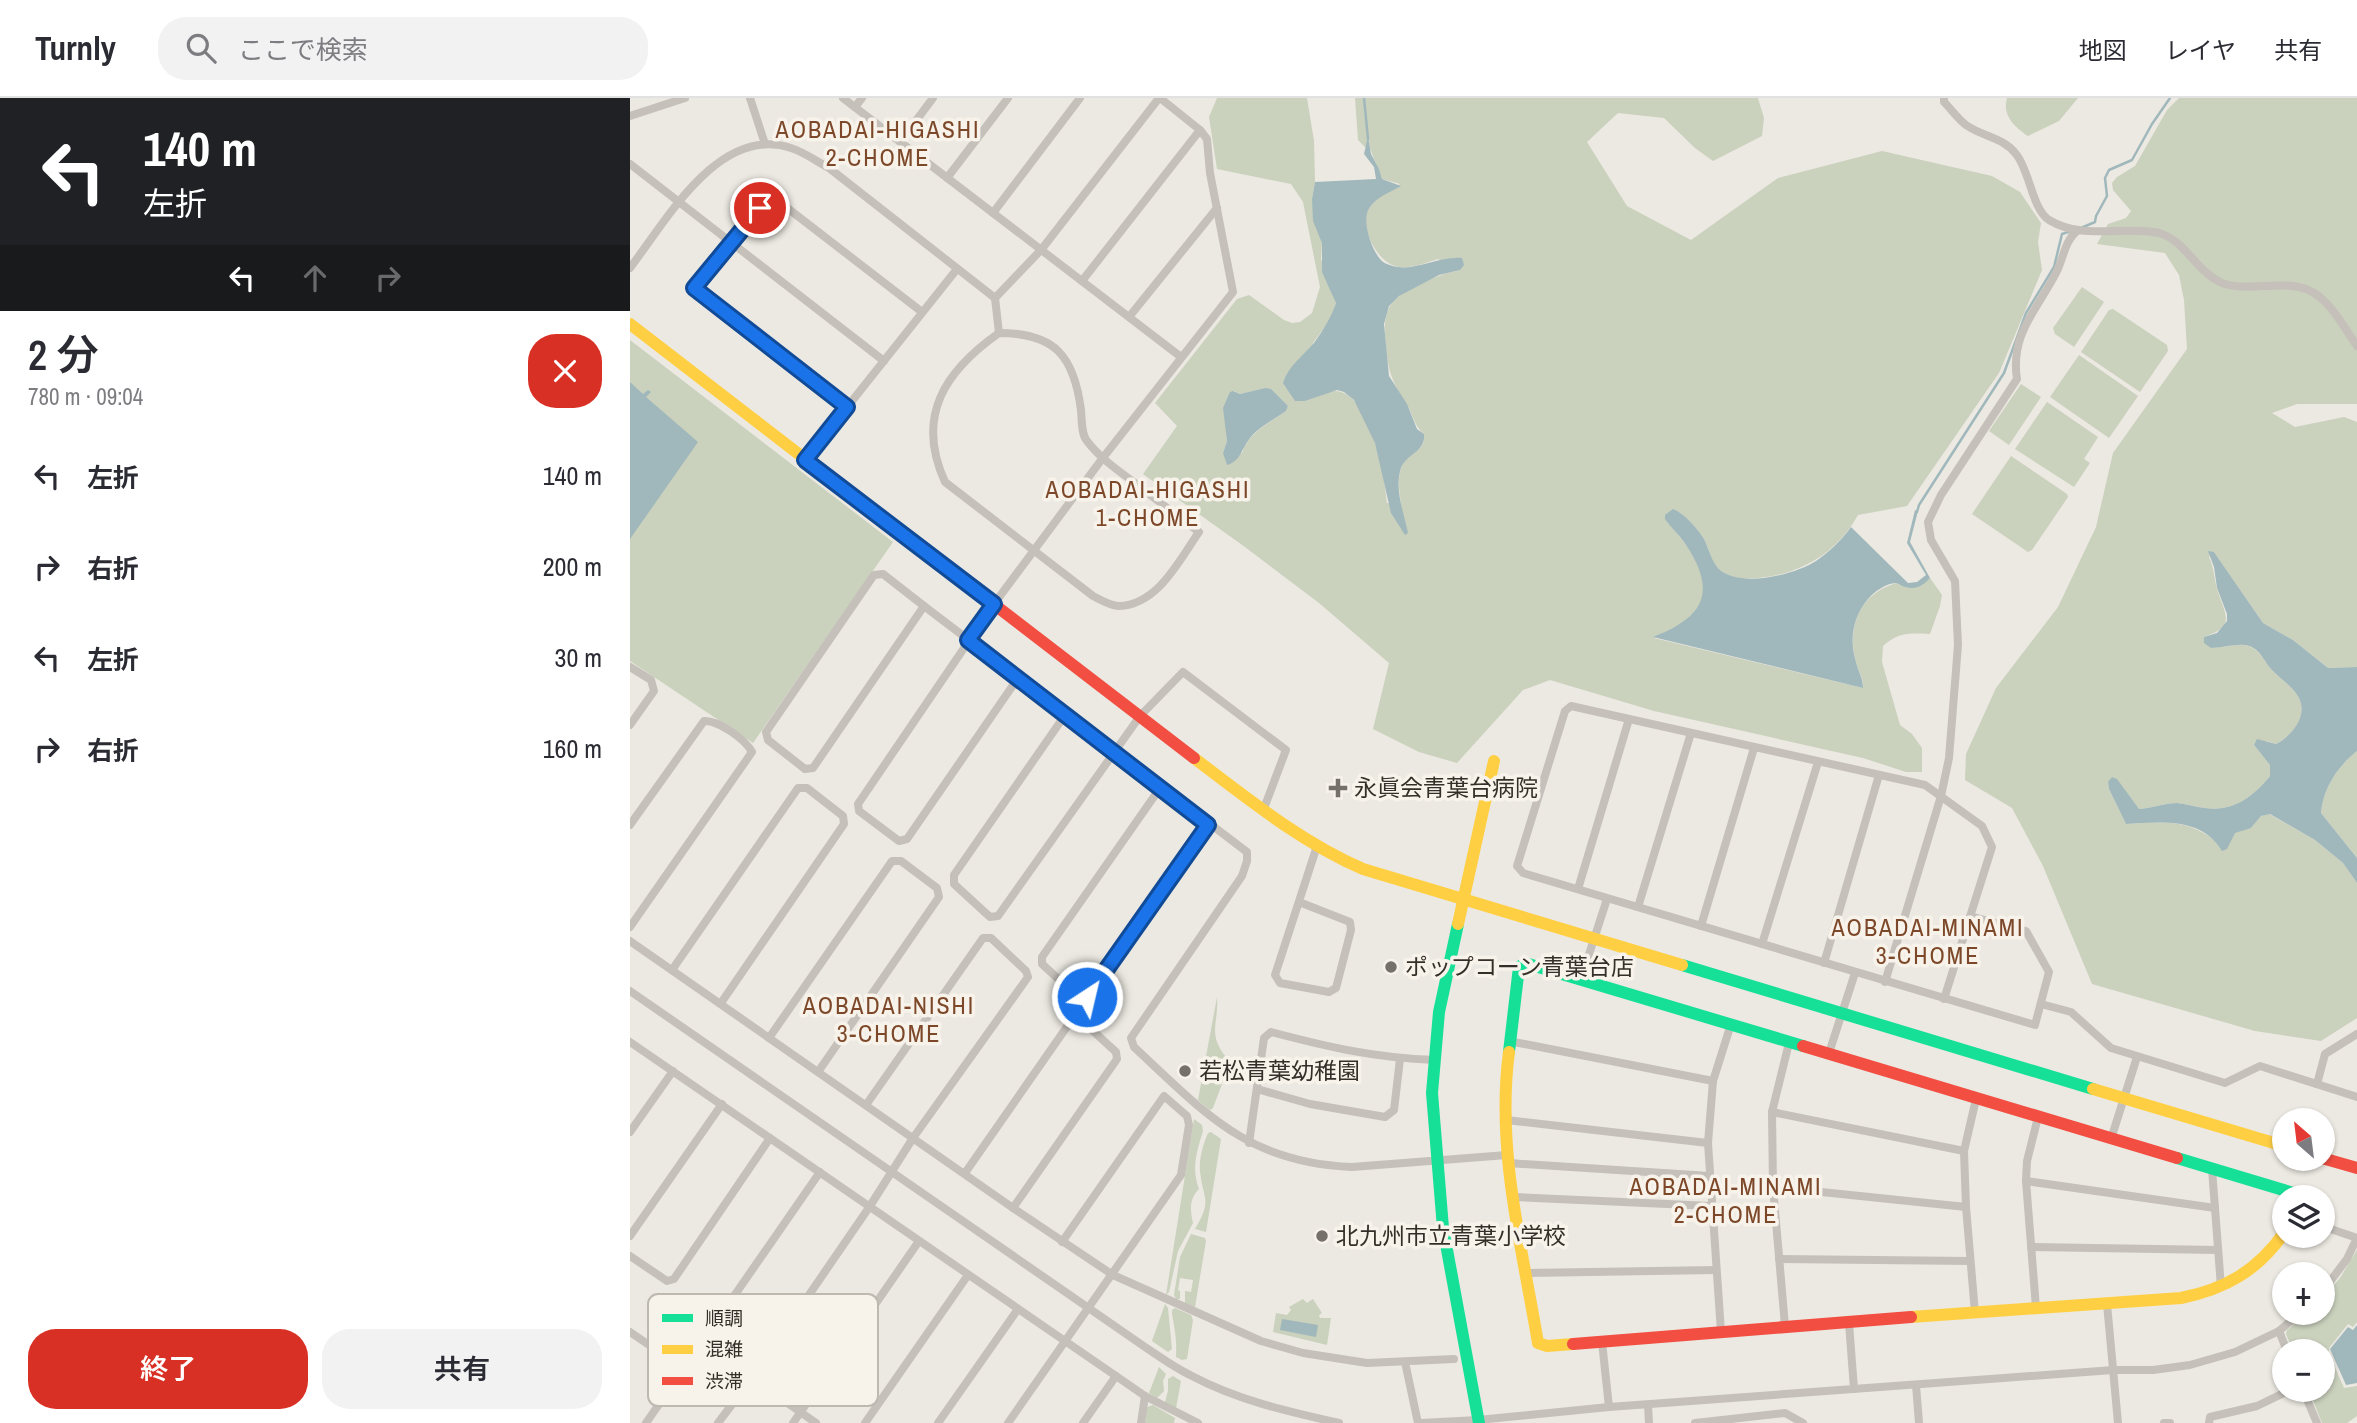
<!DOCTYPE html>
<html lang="ja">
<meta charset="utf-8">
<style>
:root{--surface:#fff;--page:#f2f2f3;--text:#2b2b33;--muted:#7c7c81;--line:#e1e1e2;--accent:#d93025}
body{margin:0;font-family:"Archivo Narrow","Noto Sans JP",sans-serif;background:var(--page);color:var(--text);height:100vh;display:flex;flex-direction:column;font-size:26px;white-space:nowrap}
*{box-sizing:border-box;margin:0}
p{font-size:23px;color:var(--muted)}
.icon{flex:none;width:38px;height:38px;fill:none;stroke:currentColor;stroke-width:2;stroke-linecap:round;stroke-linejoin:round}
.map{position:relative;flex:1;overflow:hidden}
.sheet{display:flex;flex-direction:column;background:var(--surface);width:630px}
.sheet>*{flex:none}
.banner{background:#202124;color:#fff;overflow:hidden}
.needle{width:46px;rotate:332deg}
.controls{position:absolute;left:1642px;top:1010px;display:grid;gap:14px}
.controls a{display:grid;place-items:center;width:63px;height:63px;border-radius:50%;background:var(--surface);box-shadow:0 2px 5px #0004;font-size:35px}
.pin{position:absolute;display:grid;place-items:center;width:60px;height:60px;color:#fff;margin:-30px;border:4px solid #fff;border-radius:50%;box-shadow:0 2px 7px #0007}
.me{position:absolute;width:77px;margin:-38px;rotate:35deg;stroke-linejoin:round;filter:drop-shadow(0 0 5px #0008)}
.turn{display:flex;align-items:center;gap:24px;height:147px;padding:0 28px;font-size:32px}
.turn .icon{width:91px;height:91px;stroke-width:2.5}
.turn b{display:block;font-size:49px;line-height:60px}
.lanes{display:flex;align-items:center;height:66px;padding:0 28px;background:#0003;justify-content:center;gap:35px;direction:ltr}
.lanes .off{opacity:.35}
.round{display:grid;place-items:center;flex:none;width:74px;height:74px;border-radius:28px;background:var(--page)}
.overview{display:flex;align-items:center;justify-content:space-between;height:119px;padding:0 28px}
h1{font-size:42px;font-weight:600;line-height:52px}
.action{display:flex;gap:14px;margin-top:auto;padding:14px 28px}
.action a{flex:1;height:80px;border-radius:28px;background:var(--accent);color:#fff;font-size:28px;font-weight:600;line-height:80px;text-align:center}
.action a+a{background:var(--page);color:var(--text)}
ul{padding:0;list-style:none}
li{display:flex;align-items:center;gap:21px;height:91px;padding:0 28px}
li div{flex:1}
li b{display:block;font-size:26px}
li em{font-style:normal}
header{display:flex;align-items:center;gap:42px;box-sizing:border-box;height:98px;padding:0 35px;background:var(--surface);border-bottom:2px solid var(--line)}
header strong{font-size:33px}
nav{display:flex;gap:38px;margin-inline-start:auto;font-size:24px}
.search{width:490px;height:63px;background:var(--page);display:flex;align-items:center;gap:18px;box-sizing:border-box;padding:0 24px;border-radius:28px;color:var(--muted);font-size:26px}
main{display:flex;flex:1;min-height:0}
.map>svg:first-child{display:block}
</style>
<header>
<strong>Turnly</strong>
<div class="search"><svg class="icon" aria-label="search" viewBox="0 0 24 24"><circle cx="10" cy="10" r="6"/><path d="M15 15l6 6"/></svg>ここで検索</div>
<nav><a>地図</a><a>レイヤ</a><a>共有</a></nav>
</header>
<main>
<section class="sheet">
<div class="banner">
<div class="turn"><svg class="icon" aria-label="left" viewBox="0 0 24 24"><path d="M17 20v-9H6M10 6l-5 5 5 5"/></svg><div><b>140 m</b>左折</div></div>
<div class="lanes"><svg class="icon" aria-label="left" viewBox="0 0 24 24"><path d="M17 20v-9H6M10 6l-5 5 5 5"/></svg><svg class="icon off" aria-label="ahead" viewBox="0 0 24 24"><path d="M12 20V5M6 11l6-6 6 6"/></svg><svg class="icon off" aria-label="right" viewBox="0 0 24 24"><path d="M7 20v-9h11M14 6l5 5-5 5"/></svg></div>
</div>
<div class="overview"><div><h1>2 分</h1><p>780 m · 09:04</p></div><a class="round" style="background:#d93025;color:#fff"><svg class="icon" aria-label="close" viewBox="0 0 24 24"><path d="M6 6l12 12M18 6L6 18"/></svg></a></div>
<ul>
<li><svg class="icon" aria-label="left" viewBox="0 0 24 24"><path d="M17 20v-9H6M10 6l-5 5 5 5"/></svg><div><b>左折</b></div><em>140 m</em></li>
<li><svg class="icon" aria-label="right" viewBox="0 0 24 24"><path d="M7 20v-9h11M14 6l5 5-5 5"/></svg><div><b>右折</b></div><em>200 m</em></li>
<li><svg class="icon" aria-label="left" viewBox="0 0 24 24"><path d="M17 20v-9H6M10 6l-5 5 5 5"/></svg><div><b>左折</b></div><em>30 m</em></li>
<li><svg class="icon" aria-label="right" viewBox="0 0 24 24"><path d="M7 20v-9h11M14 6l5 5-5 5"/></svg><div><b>右折</b></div><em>160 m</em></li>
</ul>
<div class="action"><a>終了</a><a>共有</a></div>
</section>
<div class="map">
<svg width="1727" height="1325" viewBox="0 0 1727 1325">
<rect width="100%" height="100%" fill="#ece9e2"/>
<g fill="#cad1bd" fill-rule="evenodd">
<path d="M587,0H677L684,43L685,84L682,101L692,145L691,161L706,205L701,220L683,245L675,303C685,299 700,290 711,294C741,303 755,378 757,405L771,406C769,390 766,375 776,361C783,351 796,353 794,336C783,327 783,315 775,304C762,283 758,273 756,248C755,235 753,222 759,210C768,191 810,176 830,172L808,161C795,165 779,172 765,168C747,163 727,127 739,110C746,100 760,93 770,86L752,81C748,66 739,55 739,41H737L738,49H735L728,42L725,0H1128L1134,20L1132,38L1083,63L1065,50L1034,20L988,15L957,44L997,108L1061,142L1148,80L1252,53L1362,78L1390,94L1411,125L1408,144L1412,172L1369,275L1277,408L1228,417C1207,455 1171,476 1128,480C1113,481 1098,481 1088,470C1080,461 1079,450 1074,441C1067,430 1054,415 1043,412L1038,425C1057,445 1088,486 1066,514C1055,526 1038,532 1024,540L1233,590C1234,580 1228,573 1226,564C1216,529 1231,494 1267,485C1277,491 1293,488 1300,480L1312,497L1310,508L1300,536C1280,535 1268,534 1253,548L1252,564L1270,627L1282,636L1292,650V674H1276L1233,660L1024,613L920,582L893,592L827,665L789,654L743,631L759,565L689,505L615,449L513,376L547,328L525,305L607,201L619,197L654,222L662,225L670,224L682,215L690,189L673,104L661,86L587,71L579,19ZM635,290L658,308L656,313C638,326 619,334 612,355H593L597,343L596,329L604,293L610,296Z"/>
<path d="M1377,0H1448L1429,23L1398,38C1385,29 1372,18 1377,0Z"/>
<path d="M1549,0H1727V306H1667L1642,315L1665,329L1714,319L1727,324V569L1698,570L1663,542L1633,525L1584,454L1579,459C1584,470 1584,480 1587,491C1595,517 1607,528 1574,539L1581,550C1591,550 1604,546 1614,547C1629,549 1633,562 1641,571C1648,579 1658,585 1665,594C1681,614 1665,636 1646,646L1636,643L1624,647L1640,667V678C1623,699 1603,714 1575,710C1566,709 1556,706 1547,705C1535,705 1522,710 1509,711L1498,698L1478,684L1479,691L1496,726C1532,724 1557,720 1587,744L1612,731L1621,730L1631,718L1639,716L1685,742L1713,765L1727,785V920L1691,943L1625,933L1462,886L1413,768L1382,710L1335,682L1336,656L1366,590L1428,509L1466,429L1483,355L1557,251L1554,202L1549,177L1535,155L1467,146L1478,126L1496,120L1501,113L1483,92L1482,85L1487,79L1505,68L1537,12Z"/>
<polygon points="1452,189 1474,204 1444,249 1425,236 1423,230"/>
<polygon points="1483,211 1537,247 1538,253 1510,294 1451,254 1479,212"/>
<polygon points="0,242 263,444 123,645 0,563"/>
<polygon points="1449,257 1508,298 1479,340 1420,299"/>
<polygon points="1391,286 1411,299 1379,347 1359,333"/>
<polygon points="1417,304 1468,339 1454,361 1460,365 1444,389 1385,351"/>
<polygon points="1381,358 1437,396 1438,399 1402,452 1398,454 1342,416"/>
<path d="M1727,653V760L1691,715C1693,690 1708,668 1727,653Z"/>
<path d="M587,899C589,925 577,936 596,959L592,986L583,1010L580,1012L568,1002Z"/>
<path d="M564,1021L572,1027L573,1033C567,1052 561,1071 569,1091C559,1101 560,1112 563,1125L548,1153L539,1194L536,1197Z"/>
<path d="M581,1034L591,1041L576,1134L565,1131C583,1102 573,1102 570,1073C569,1060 573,1047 578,1035Z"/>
<polygon points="561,1136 575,1140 576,1143 565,1209 555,1205 555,1193 561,1194 563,1182 550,1180 548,1192 550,1193 550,1201 546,1201 544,1197 550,1159"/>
<polygon points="1727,1152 1727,1224 1723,1229 1718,1226 1699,1250 1699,1253 1692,1256 1692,1253 1663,1253 1656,1236 1657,1232 1678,1215 1692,1214 1692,1201 1710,1180"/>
<polygon points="673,1201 677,1205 683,1201 692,1215 689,1217 690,1220 701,1220 697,1247 643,1234 646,1215 657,1217 661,1212 659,1209"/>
<polygon points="535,1206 538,1210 542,1251 538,1254 522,1243"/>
<path d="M545,1210L561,1217L563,1222L557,1261L552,1262L546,1259C547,1244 545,1232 542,1216V1212Z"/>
<polygon points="1700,1258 1714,1290 1727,1288 1727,1318 1717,1325 1692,1325 1679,1292 1692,1292 1692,1261"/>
<polygon points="529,1269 536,1276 533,1283 534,1293 527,1300 519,1295"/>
<polygon points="543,1278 551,1283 546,1310 535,1304 538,1293 538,1281"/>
<polygon points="523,1307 545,1320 544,1325 515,1325 517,1309"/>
</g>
<g fill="#a0b8bc">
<path d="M738,38L741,56L749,71L752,81L771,88C760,94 747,99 740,109C730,121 742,155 753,164C756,166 765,169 768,169C788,172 810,158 832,160L834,167L830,172L809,177L769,198L759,208L754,226L759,278L777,306L787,331L794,336C796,354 777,355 771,370C764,391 774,415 778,435L775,437L761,415L745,345L724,302L714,294L707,292L675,303H665L653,285C658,268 673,258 684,245C693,232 701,220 706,205L692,174V145L683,123L682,101L685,84L746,81L744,69L734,56Z"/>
<polygon points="0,284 13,296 18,292 21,294 16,299 68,344 0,441"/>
<path d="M635,290L641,291L658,308L656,313C642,323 624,331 616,346C610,356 608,364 597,367L593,355L597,343L593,310L600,294L603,293L610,296Z"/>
<path d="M1043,411C1054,415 1068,431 1074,441C1079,451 1081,462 1088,470C1108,491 1164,477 1186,463C1199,454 1212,442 1221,429L1278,485L1287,484L1296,477L1277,445L1285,412L1288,413L1280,444L1300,480C1294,487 1286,492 1276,489C1273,489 1270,486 1266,485C1256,485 1244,494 1238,501C1223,519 1219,541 1226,564C1228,573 1233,580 1233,590L1023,539C1073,520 1088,495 1056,447C1050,437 1041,430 1035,421V417Z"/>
<path d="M1578,453L1584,454L1633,525L1663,542L1698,570L1727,569V653C1708,668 1693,690 1691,715L1727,760V785L1713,765L1685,742L1640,716L1631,718L1621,730L1605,735L1597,751L1592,753C1572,719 1531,724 1496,726L1479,691L1478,684L1482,679L1487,681L1509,711C1522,710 1535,705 1547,705C1556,706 1566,709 1575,710C1603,714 1623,699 1640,678V667L1624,647L1627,641L1646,646C1665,636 1681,613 1665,594C1658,585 1648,579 1641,571C1633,562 1629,548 1614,547C1604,546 1591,550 1581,550L1574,545V539L1587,535L1597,523V516L1587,490L1584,469Z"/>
<polygon points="652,1221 688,1227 686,1239 650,1232"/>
<polygon points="1727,1227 1727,1285 1716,1287 1700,1251 1718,1229 1723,1232"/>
</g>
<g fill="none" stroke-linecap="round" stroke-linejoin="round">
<g stroke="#a0b8bc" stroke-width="2.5">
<polyline points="734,0 738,41"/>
<polyline points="1451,130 1465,124 1466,118 1477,98 1475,80 1479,72 1502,62 1522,26 1540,0"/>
<polyline points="1287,414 1289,407 1374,275 1396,215 1424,169 1432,136 1441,133"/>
</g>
<g stroke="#c5c0ba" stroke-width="8">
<polyline points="120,0 135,46"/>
<polyline points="213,0 551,259"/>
<path d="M1314,0V4C1321,11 1328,21 1336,27C1353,39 1373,39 1386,56C1400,73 1402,111 1419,122C1454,143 1492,127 1529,135C1555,142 1566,173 1590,184C1602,190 1620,189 1632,188C1645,188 1657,186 1669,189C1697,194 1712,227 1727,248"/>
<polyline points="225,9 232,0"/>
<polyline points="0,18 55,0"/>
<polyline points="270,44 303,0"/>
<polyline points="0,66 254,263"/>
<polyline points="317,80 378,0"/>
<polyline points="363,115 450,0"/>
<path d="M0,170C36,123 89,26 161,50C174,54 186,63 199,70L365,200L369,235"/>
<polyline points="452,183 570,32"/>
<polyline points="365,200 411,152 529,0"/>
<polyline points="499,219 587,110"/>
<path d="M369,235C425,235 444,258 451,312C452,322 451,336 457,343C470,360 487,372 505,385C526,401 547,418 569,434C550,461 528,507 489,508C480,508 471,502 463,498L315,384C285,318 315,273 369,235Z"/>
<polyline points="217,309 64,190 130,110 142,107 156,109 292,214"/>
<polyline points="175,362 327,171"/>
<polygon points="253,476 294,508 183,670 175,671 138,642 136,634 244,477"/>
<path d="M294,508L617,754V763L612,778L501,940L504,949C576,1016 618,1065 722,1069L877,1057"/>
<polyline points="0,569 21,582 24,593 0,627"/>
<polyline points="388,580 277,741 269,743 229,713 228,706 364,506 472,361 603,194 580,75 577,41 570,32 530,0"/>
<polyline points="435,617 324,777 324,786 360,819 368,818 510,618 553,574 656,652 633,713"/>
<polyline points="530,690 412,859 412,866 450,901 457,899 578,727"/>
<path d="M0,727L74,623C88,622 115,641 122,654L0,829"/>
<polyline points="948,791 999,621"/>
<polyline points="669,804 720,824 721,832 706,890 699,894 650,885 645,877 687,748"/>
<polyline points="1008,809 1061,635"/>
<polyline points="1071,828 1124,650"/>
<polyline points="0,843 383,1110 483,1177 631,1243 673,1255 737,1265 824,1261"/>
<polyline points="1132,846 1188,664"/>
<polyline points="1194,865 1249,677"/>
<polyline points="42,872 168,690 177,690 213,718 214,726 91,905"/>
<polyline points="951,881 977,801"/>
<path d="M1255,884L1311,698L1319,660L1328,547L1325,483L1301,442L1298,424L1311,397L1387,281C1380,236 1407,212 1426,175C1434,160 1434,143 1448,132"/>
<path d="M0,893L515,1249C530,1259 545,1270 562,1278C607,1302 659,1314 709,1325"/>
<polyline points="1314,901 1362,749 1352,728 1295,687 941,608 935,613 887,768 893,775 1405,927 1419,874 1396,833 1340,818"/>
<polyline points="1411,906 1441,914 1481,950 1595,985 1630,968 1727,999"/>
<polyline points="139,940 262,763 271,763 307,790 309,799 188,974"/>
<polyline points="879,943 1083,983"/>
<polyline points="0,944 486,1278 515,1298 568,1325"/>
<polyline points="1199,955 1225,875"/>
<polyline points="1687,986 1695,956 1727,936"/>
<polyline points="627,991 680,1006 755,1019 764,1012 770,961"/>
<polyline points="1142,1014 1334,1053"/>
<polyline points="876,1022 1078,1045"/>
<polyline points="0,1034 43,973"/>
<polyline points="1481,1041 1507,959"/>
<path d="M619,1045L634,940L641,934C698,949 745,960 805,962"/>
<polyline points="878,1065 1080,1078"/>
<polyline points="1582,1071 1591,1189"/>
<polyline points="335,1075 443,920 450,921 486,954 487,961 383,1110"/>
<polyline points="1396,1083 1585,1110"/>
<polyline points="1143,1089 1336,1109"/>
<polyline points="884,1099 1081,1108"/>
<polyline points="1692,1128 1727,1140"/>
<polyline points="0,1138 92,1006"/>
<polyline points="1401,1149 1588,1152"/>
<polyline points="0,1158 37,1183 44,1181 140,1040"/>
<polyline points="1149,1161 1340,1163"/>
<polyline points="897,1175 1086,1172"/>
<polyline points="1692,1194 1717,1161 1727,1140"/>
<polyline points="1477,1206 1488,1325"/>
<polyline points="1406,1210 1396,1083 1397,1063 1408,1019"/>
<polyline points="1345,1215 1336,1109 1334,1053 1346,1001"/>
<polyline points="1219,1225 1224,1291"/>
<polyline points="1155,1228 1143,1089 1142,1014 1159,945"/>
<polyline points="1649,1233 1657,1253"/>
<polyline points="0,1234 54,1271"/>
<polyline points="1091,1234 1078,1045 1083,983 1101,926"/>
<polyline points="972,1244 979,1309"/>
<polyline points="72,1245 186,1325"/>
<polyline points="775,1264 788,1325"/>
<polyline points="1286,1287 1289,1325"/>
<polyline points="1673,1292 1687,1325"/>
<polyline points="1018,1307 1019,1325"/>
<polyline points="16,1325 190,1074"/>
<polyline points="88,1325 122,1280 240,1108 283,1040 398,879 396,873 361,840 353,840 236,1007"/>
<polyline points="163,1325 289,1143"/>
<polyline points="235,1325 338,1177"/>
<polyline points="308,1325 388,1211"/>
<polyline points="378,1325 551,1077 559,1027 557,1018 534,998 432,1144"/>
<polyline points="453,1325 486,1278"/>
<polyline points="511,1325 515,1298"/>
<polyline points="791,1325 848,1322 979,1309 1483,1272 1523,1272 1560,1267 1605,1254 1649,1233 1671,1214"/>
<polyline points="1065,1325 1155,1315 1173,1325"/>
<polyline points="1534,1325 1540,1325"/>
<polyline points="1579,1325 1580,1319 1627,1308 1660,1292"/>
</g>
<g stroke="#16e098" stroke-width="12">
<polyline points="828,826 809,914 802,995 813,1130 849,1325"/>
<polyline points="1052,867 1463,991"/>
<polyline points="879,954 889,869 895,865 1173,948"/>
<polyline points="1547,1060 1670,1097 1669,1099"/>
</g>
<g stroke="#ffcf43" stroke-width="12">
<polyline points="0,226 279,441"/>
<path d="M564,660C618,701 671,744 733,771L1052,867"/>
<polyline points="828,826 864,663"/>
<path d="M879,954C866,1051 892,1149 908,1245L917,1248L943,1246"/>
<polyline points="1463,991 1654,1048"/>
<path d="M1281,1219L1551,1200C1596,1191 1628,1172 1654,1135"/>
</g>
<g stroke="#f24e42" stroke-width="12">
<polyline points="279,441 564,660"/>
<polyline points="1173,948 1547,1060"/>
<polyline points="1692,1060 1727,1070"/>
<polyline points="943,1246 1281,1219"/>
</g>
</g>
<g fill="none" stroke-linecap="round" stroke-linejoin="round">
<defs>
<polyline id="route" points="130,110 64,190 217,309 175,362 364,506 338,542 578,727 457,899"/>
</defs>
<use href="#route" stroke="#114b97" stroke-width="18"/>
<use href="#route" stroke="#1a73e8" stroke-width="12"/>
</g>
<g fill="#75706a" stroke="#f8f3ea" stroke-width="2.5">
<path d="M704.5 679.5h7v7h7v7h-7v7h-7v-7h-7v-7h7z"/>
<circle cx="761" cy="869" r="7"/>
<circle cx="555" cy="973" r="7"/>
<circle cx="692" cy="1138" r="7"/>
</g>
<g text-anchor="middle" stroke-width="7" stroke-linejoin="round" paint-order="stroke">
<g font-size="23" fill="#352f29" stroke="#f8f3ea" text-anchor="start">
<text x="724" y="698">永眞会青葉台病院</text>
<text x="775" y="877">ポップコーン青葉台店</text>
<text x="569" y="981">若松青葉幼稚園</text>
<text x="706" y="1146">北九州市立青葉小学校</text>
</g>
<g font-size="24" letter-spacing="2" fill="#7d4829" stroke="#f8f3ea">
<text x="248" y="40">AOBADAI-HIGASHI<tspan x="248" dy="28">2-CHOME</tspan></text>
<text x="518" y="400">AOBADAI-HIGASHI<tspan x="518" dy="28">1-CHOME</tspan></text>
<text x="1298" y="838">AOBADAI-MINAMI<tspan x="1298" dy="28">3-CHOME</tspan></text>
<text x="259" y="916">AOBADAI-NISHI<tspan x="259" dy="28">3-CHOME</tspan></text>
<text x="1096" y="1097">AOBADAI-MINAMI<tspan x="1096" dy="28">2-CHOME</tspan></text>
</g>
</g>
<rect x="18" y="1196" width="230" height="112" rx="10" fill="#f8f3ea" stroke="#beb8b0" stroke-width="2"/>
<rect x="32" y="1216" width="31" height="8" fill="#16e098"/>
<rect x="32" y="1247" width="31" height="9" fill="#ffcf43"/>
<rect x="32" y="1279" width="31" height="8" fill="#f24e42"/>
<g font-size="19" fill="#352f29">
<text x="75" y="1227">順調</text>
<text x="75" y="1258">混雑</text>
<text x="75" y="1290">渋滞</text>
</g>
</svg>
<div class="controls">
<a><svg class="needle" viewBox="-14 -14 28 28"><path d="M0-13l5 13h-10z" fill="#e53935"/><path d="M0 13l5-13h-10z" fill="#7c7c81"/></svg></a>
<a><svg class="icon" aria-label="layers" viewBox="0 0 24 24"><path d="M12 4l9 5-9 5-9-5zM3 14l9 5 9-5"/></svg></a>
<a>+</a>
<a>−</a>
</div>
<div class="pin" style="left:130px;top:110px;background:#d93025"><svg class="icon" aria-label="arrive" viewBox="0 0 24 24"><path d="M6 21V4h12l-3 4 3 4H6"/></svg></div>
<svg class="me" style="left:457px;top:899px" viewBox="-20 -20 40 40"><circle r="17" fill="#1a73e8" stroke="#fff" stroke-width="3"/><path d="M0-11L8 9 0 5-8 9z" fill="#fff"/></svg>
</div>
</main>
